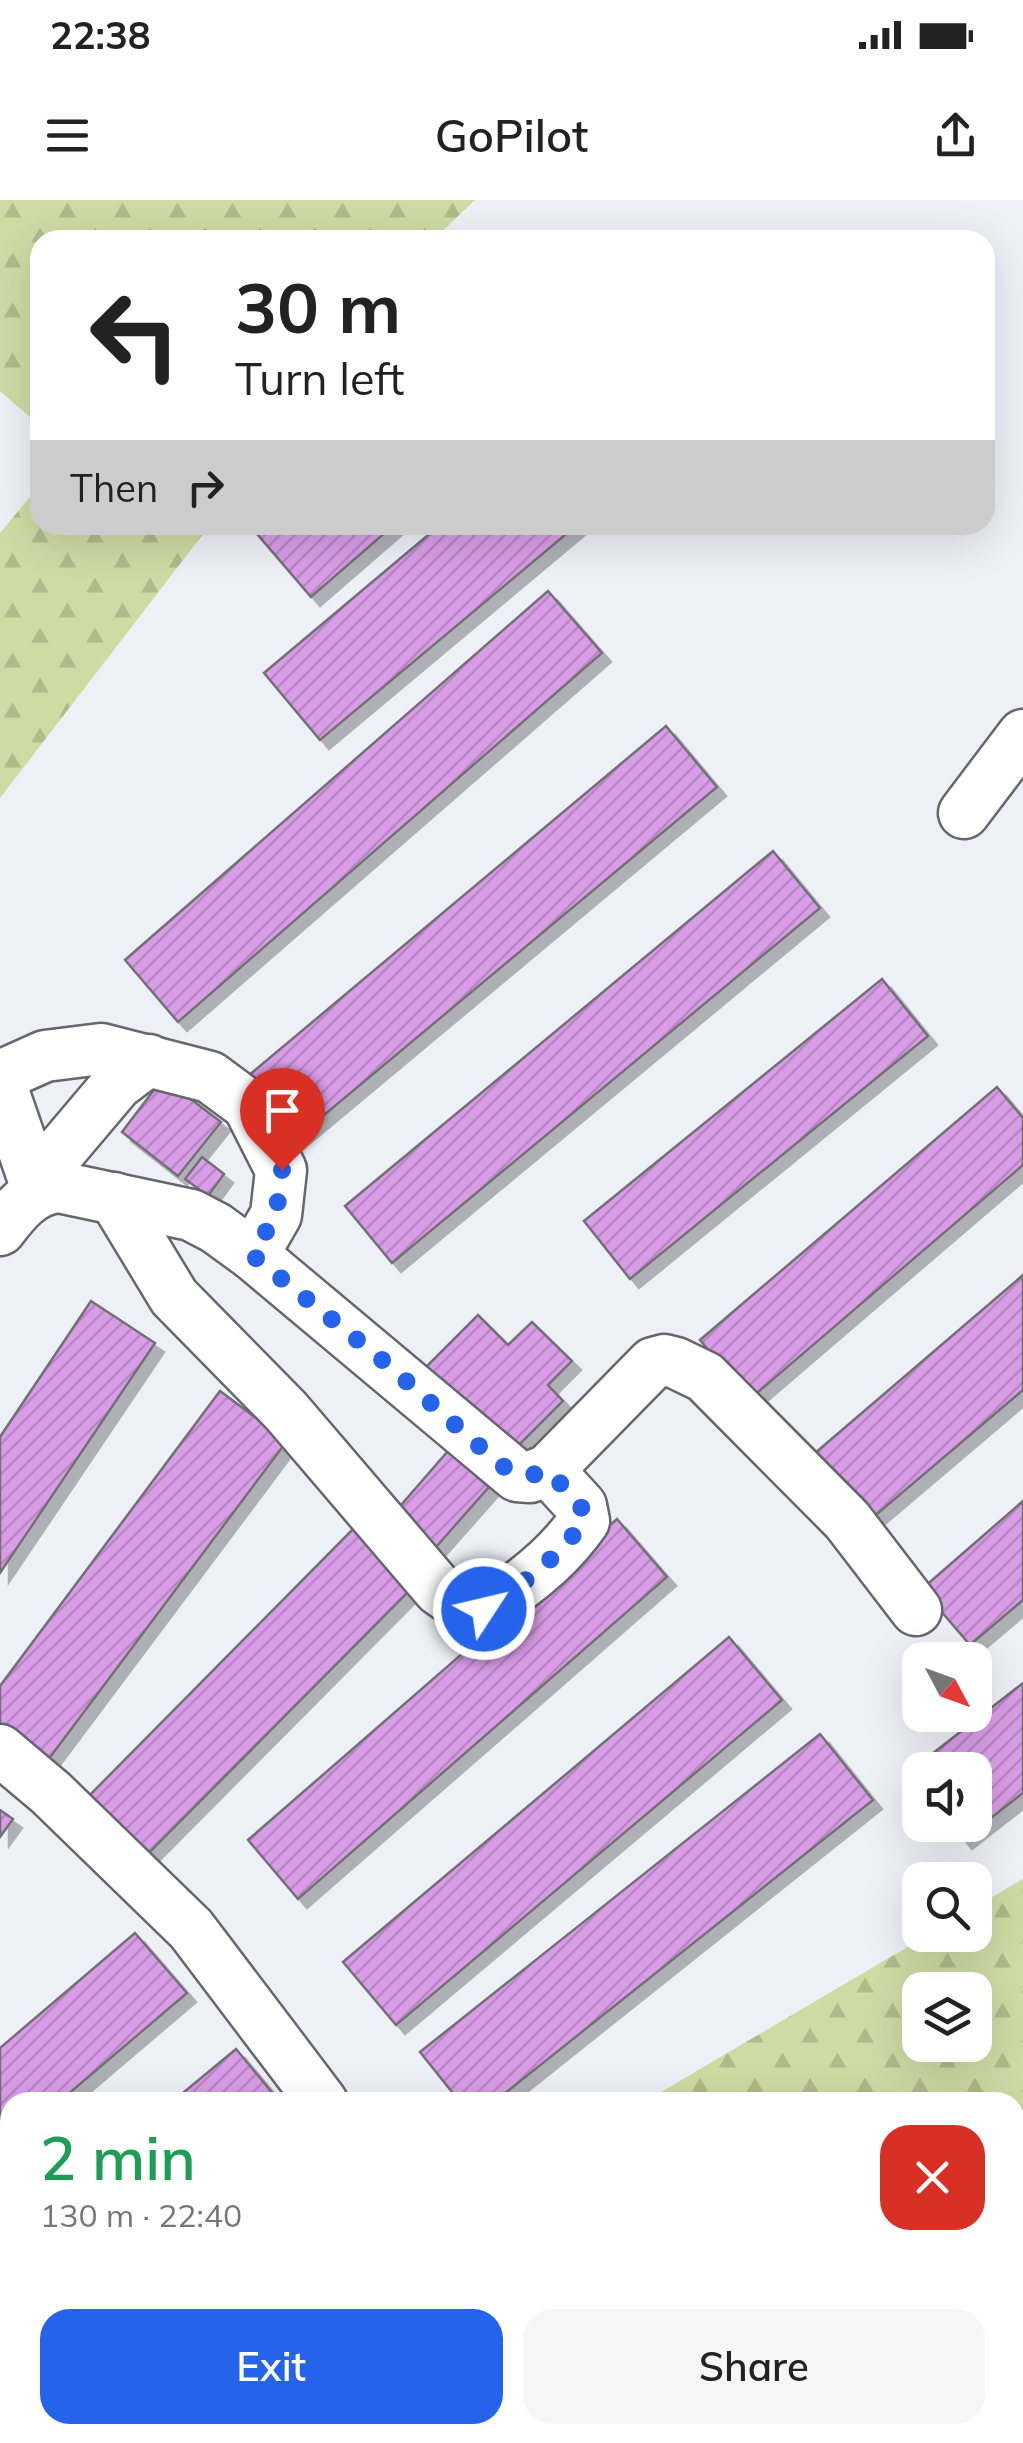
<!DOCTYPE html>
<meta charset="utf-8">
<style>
:root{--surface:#fff;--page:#f6f6f6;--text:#222;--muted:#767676;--accent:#2563eb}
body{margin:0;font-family:Mulish,sans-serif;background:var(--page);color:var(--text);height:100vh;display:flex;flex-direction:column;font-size:38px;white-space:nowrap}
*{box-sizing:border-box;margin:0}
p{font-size:32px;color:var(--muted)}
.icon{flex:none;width:55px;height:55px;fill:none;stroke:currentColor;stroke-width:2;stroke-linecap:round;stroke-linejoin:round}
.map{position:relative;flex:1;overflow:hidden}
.sheet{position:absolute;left:0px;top:1892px;width:1025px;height:352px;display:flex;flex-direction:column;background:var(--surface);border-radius:30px 30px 0 0;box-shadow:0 10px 40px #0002}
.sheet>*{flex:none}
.guide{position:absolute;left:30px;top:30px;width:965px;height:305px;border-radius:30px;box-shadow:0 10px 40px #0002;background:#fff;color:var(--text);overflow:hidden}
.needle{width:65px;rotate:131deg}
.tools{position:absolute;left:902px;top:1442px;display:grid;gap:20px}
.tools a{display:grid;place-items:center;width:90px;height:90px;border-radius:20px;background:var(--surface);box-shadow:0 10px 40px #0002;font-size:50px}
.pin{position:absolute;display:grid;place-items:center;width:85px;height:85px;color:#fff;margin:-102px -42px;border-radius:50% 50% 50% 0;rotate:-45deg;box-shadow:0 0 10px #0007}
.pin .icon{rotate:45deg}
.me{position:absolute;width:110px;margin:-55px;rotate:55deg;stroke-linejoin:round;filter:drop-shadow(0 0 8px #0008)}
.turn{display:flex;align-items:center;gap:35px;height:210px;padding:0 40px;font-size:45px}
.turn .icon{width:130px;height:130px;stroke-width:2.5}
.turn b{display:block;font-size:70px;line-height:85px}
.then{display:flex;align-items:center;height:95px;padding:0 40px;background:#0003;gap:20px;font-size:38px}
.round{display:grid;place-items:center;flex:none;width:105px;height:105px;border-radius:30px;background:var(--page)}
.head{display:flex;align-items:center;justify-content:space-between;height:170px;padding:0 40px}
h1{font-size:60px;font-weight:600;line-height:75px;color:#1e9e55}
.button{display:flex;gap:20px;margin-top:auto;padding:20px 40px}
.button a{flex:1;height:115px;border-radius:30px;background:var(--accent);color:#fff;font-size:40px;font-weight:600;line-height:115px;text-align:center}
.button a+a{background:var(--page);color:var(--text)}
.status{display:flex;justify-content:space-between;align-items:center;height:70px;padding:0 50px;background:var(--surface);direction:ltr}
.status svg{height:28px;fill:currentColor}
header{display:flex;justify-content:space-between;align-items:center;height:130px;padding:0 40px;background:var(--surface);font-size:45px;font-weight:600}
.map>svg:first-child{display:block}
</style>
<div class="status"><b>22:38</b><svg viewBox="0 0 49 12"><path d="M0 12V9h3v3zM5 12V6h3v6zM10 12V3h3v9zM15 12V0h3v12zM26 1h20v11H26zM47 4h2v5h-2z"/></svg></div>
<header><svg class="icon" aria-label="menu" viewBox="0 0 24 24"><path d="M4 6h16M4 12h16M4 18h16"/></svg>GoPilot<svg class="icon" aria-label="share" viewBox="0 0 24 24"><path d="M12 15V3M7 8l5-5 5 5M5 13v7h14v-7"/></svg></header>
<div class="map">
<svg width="1023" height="2243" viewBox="0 0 1023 2243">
<defs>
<pattern id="forest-firs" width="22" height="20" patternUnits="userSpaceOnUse" patternTransform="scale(2.5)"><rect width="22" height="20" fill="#cedba3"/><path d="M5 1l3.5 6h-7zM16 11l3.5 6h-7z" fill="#b0bb8b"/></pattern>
<pattern id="building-hatch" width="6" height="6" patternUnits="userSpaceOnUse" patternTransform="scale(2.5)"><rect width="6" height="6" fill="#d99de7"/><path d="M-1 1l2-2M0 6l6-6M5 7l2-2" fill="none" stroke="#b986c5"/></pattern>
<filter id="shadow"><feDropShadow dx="9" dy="9" stdDeviation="0" flood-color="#0004"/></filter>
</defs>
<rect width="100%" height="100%" fill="#eef0f7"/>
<g fill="url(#forest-firs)" fill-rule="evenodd">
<polygon points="0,0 475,0 433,40 40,40 40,226 0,191"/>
<polygon points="40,285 40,325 210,325 0,598 0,333"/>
<path d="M1023,1679V2243H292L297,2235H1015V1902H644L928,1735H975V1707ZM920,1790H975V1845H920Z"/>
</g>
<g fill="url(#building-hatch)" stroke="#736f74" stroke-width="2.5" filter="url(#shadow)">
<polygon points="255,325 394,325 311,397 252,328"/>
<polygon points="440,325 577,325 320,540 264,473"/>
<polygon points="548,391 602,453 178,822 125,760"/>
<polygon points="666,526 717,587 287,946 236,886"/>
<polygon points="773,651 820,708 392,1063 345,1006"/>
<polygon points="882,779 928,836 630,1079 584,1021"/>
<polygon points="163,878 221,922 178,976 122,932"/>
<polygon points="997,887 1023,918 1023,965 750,1199 700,1140"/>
<polygon points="202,957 224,974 208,996 185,979"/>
<polygon points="1023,1075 1023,1190 863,1326 807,1260"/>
<polygon points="91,1101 155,1143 0,1373 0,1237"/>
<polygon points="478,1115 508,1145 532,1122 572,1161 548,1185 563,1201 507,1257 422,1171"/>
<polygon points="220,1191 287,1241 48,1560 0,1524 0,1486"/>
<polygon points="448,1251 489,1287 429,1355 389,1319"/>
<polygon points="1023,1301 1023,1400 970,1445 922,1389"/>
<polygon points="617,1319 667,1377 298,1699 248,1640"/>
<polygon points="356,1326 415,1385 137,1665 78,1607"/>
<polygon points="729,1437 782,1500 396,1825 343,1762"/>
<polygon points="1023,1483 1023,1593 963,1640 951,1625 975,1625 975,1570 920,1570 920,1585 909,1572"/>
<polygon points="820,1534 873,1600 494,1902 460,1902 420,1852"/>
<polygon points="0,1610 13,1619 0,1637"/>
<polygon points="135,1733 187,1793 59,1902 10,1902 10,1944 0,1953 0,1848"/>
<polygon points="236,1849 280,1902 172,1902"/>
<polygon points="10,2037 10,2141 0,2149 0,2046"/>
<polygon points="10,2235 149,2235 139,2243 1,2243"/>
</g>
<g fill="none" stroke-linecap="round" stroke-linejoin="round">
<defs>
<g id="minor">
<polyline points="964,613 1023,535"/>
<polyline points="0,876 45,856 101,849 210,877 248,905 281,970 276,1015 253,1055"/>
<polyline points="0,882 38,992"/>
<polyline points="35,981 117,884 149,860"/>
<path d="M114,998L174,1097L286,1211L439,1390L462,1406L484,1409C521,1387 559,1357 584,1321L581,1306L548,1270"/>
<path d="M0,1030C16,1009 31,990 59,987L191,1015L216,1028L253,1055L517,1276L530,1277L548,1270L653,1163L664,1160L676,1163L705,1177L847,1320L916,1410"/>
<polyline points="0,1550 51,1593 191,1729 322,1902"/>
<polyline points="0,2225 10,2217"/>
</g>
</defs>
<use href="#minor" stroke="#65676d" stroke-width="55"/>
<use href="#minor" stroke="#fff" stroke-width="50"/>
</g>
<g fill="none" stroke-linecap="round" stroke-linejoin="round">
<path stroke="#2563eb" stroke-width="18" stroke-dasharray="0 32.4" d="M282,970L276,1015L252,1055L386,1163L497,1262C517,1276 525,1279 548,1270L581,1306L584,1321C559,1357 521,1386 484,1409"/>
</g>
</svg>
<div class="tools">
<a><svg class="needle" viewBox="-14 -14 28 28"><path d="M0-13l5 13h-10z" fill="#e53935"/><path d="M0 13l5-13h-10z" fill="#767676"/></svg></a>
<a><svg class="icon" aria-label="sound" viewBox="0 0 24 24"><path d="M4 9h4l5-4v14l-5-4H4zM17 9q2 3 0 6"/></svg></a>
<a><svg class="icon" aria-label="search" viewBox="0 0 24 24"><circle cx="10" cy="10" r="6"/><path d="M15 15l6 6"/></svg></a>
<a><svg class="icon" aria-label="layers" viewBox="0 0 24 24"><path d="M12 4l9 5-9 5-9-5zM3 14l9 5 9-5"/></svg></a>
</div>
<div class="pin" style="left:282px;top:970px;background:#d93025"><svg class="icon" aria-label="arrive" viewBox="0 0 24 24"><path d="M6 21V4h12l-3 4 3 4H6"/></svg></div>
<svg class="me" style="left:484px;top:1409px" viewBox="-20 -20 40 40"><circle r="17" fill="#2563eb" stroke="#fff" stroke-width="3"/><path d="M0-11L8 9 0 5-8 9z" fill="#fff"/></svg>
<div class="guide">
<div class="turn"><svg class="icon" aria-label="left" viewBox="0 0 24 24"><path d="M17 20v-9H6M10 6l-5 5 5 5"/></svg><div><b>30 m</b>Turn left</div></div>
<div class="then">Then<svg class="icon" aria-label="right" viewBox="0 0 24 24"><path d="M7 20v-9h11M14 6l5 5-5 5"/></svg></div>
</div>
<section class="sheet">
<div class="head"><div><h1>2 min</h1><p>130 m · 22:40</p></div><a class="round" style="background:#d93025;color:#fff"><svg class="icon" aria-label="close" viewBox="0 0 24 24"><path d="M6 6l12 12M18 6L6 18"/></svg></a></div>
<div class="button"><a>Exit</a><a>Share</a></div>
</section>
</div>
